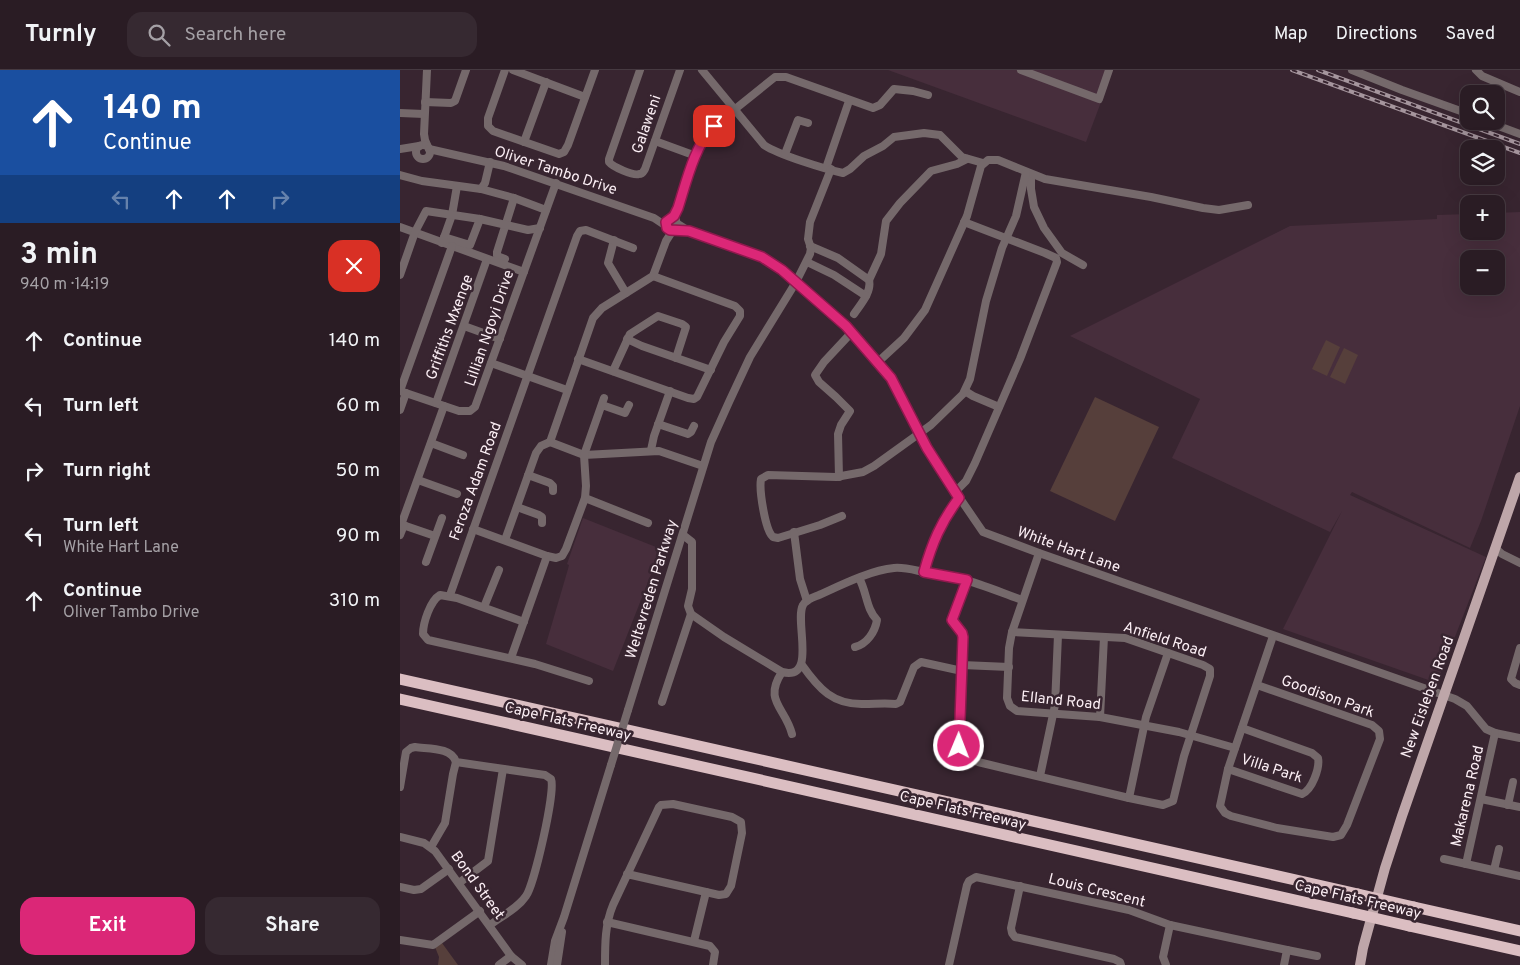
<!DOCTYPE html>
<meta charset="utf-8">
<style>
:root{--surface:#2a1c24;--page:#362931;--text:#f1f3f6;--muted:#a5a1a6;--line:#463a41;--accent:#db2777}
body{margin:0;font-family:Overpass,sans-serif;background:var(--page);color:var(--text);height:100vh;display:flex;flex-direction:column;font-size:19px;white-space:nowrap}
*{box-sizing:border-box;margin:0}
p{font-size:16px;color:var(--muted)}
.icon{flex:none;width:28px;height:28px;fill:none;stroke:currentColor;stroke-width:2;stroke-linecap:round;stroke-linejoin:round}
.map{position:relative;flex:1;overflow:hidden}
.side{display:flex;flex-direction:column;background:var(--surface);width:400px}
.side>*{flex:none}
.hud{background:#1a4fa0;color:#fff;overflow:hidden}
.fabs{position:absolute;left:1060px;top:15px;display:grid;gap:10px}
.fabs a{display:grid;place-items:center;width:45px;height:45px;border-radius:10px;background:var(--surface);box-shadow:0 5px 20px #0002,0 0 0 1px var(--line);font-size:25px}
.pin{position:absolute;display:grid;place-items:center;width:42px;height:42px;color:#fff;margin:-21px;border-radius:10px;box-shadow:0 2px 8px #0006}
.me{position:absolute;width:55px;margin:-28px;rotate:1deg;stroke-linejoin:round;filter:drop-shadow(0 0 4px #0008)}
.turn{display:flex;align-items:center;gap:18px;height:105px;padding:0 20px;font-size:22px}
.turn .icon{width:65px;height:65px;stroke-width:2.5}
.turn b{display:block;font-size:35px;line-height:42px}
.lanes{display:flex;align-items:center;height:48px;padding:0 20px;background:#0003;justify-content:center;gap:25px;direction:ltr}
.lanes .off{opacity:.35}
.round{display:grid;place-items:center;flex:none;width:52px;height:52px;border-radius:15px;background:var(--page)}
.overview{display:flex;align-items:center;justify-content:space-between;height:85px;padding:0 20px}
h1{font-size:30px;font-weight:700;line-height:38px}
.primary-button{display:flex;gap:10px;margin-top:auto;padding:10px 20px}
.primary-button a{flex:1;height:58px;border-radius:15px;background:var(--accent);color:#fff;font-size:20px;font-weight:700;line-height:58px;text-align:center}
.primary-button a+a{background:var(--page);color:var(--text)}
ul{padding:0;list-style:none}
li{display:flex;align-items:center;gap:15px;height:65px;padding:0 20px}
li div{flex:1}
li b{display:block;font-size:19px}
li em{font-style:normal}
header{display:flex;align-items:center;gap:30px;box-sizing:border-box;height:70px;padding:0 25px;background:var(--surface);border-bottom:1px solid var(--line)}
header strong{font-size:24px}
nav{display:flex;gap:28px;margin-inline-start:auto;font-size:18px}
.search{width:350px;height:45px;background:var(--page);display:flex;align-items:center;gap:12px;box-sizing:border-box;padding:0 18px;border-radius:15px;color:var(--muted);font-size:19px}
main{display:flex;flex:1;min-height:0}
.map>svg:first-child{display:block}
</style>
<header>
<strong>Turnly</strong>
<div class="search"><svg class="icon" aria-label="search" viewBox="0 0 24 24"><circle cx="10" cy="10" r="6"/><path d="M15 15l6 6"/></svg>Search here</div>
<nav><a>Map</a><a>Directions</a><a>Saved</a></nav>
</header>
<main>
<section class="side">
<div class="hud">
<div class="turn"><svg class="icon" aria-label="ahead" viewBox="0 0 24 24"><path d="M12 20V5M6 11l6-6 6 6"/></svg><div><b>140 m</b>Continue</div></div>
<div class="lanes"><svg class="icon off" aria-label="left" viewBox="0 0 24 24"><path d="M17 20v-9H6M10 6l-5 5 5 5"/></svg><svg class="icon" aria-label="ahead" viewBox="0 0 24 24"><path d="M12 20V5M6 11l6-6 6 6"/></svg><svg class="icon" aria-label="ahead" viewBox="0 0 24 24"><path d="M12 20V5M6 11l6-6 6 6"/></svg><svg class="icon off" aria-label="right" viewBox="0 0 24 24"><path d="M7 20v-9h11M14 6l5 5-5 5"/></svg></div>
</div>
<div class="overview"><div><h1>3 min</h1><p>940 m · 14:19</p></div><a class="round" style="background:#d93025;color:#fff"><svg class="icon" aria-label="close" viewBox="0 0 24 24"><path d="M6 6l12 12M18 6L6 18"/></svg></a></div>
<ul>
<li><svg class="icon" aria-label="ahead" viewBox="0 0 24 24"><path d="M12 20V5M6 11l6-6 6 6"/></svg><div><b>Continue</b></div><em>140 m</em></li>
<li><svg class="icon" aria-label="left" viewBox="0 0 24 24"><path d="M17 20v-9H6M10 6l-5 5 5 5"/></svg><div><b>Turn left</b></div><em>60 m</em></li>
<li><svg class="icon" aria-label="right" viewBox="0 0 24 24"><path d="M7 20v-9h11M14 6l5 5-5 5"/></svg><div><b>Turn right</b></div><em>50 m</em></li>
<li><svg class="icon" aria-label="left" viewBox="0 0 24 24"><path d="M17 20v-9H6M10 6l-5 5 5 5"/></svg><div><b>Turn left</b><p>White Hart Lane</p></div><em>90 m</em></li>
<li><svg class="icon" aria-label="ahead" viewBox="0 0 24 24"><path d="M12 20V5M6 11l6-6 6 6"/></svg><div><b>Continue</b><p>Oliver Tambo Drive</p></div><em>310 m</em></li>
</ul>
<div class="primary-button"><a>Exit</a><a>Share</a></div>
</section>
<div class="map">
<svg width="1120" height="895" viewBox="0 0 1120 895">
<rect width="100%" height="100%" fill="#382530"/>
<g fill="#472e3c" fill-rule="evenodd">
<polygon points="488,0 713,0 686,72"/>
<path d="M1120,142V336L1081,451L1070,478L952,422L950,425L1086,487L1037,613L883,559L942,441L930,462L772,388L800,329L670,266L890,156L1037,149V145L1069,144V161H1096V143ZM1069,189H1096V216H1069Z"/>
<polygon points="183,448 261,479 213,601 146,574 168,499 169,495 167,494"/>
</g>
<g fill="#563f3b">
<polygon points="926,270 940,277 927,306 912,299"/>
<polygon points="944,278 958,285 945,314 930,307"/>
<polygon points="695,327 759,357 715,451 650,421"/>
<polygon points="42,873 58,895 38,895 39,887 35,877"/>
</g>
<g fill="none" stroke-linecap="round" stroke-linejoin="round">
<g stroke="#75696b" stroke-width="8">
<polyline points="27,0 24,64 25,70 28,77"/>
<polyline points="105,0 88,48 88,56 93,61 159,84 164,82 168,75 195,0"/>
<polyline points="113,0 185,27"/>
<path d="M240,0L209,89V92C213,97 233,106 239,104C243,104 243,102 245,99L280,0"/>
<path d="M302,0L364,75C379,85 425,99 443,103L450,99L464,86L483,76L494,67L524,63L540,65L562,87L583,93"/>
<polyline points="621,0 699,29 709,0"/>
<polyline points="952,0 1002,20 1069,44"/>
<polyline points="1076,0 1082,6 1120,22"/>
<polyline points="25,32 51,33 55,31 66,0"/>
<polyline points="0,43 24,44"/>
<polyline points="1085,51 1120,64"/>
<polyline points="255,71 296,86"/>
<polyline points="124,72 146,12"/>
<circle cx="23" cy="82" r="7"/>
<polyline points="0,79 19,76"/>
<polyline points="29,79 104,96 254,148 266,156"/>
<polyline points="385,84 398,50 408,53"/>
<polyline points="426,98 449,31"/>
<polyline points="0,105 22,111 81,119 85,113 90,92"/>
<polyline points="631,105 631,119 634,137 644,158 662,183 683,195"/>
<polyline points="81,119 114,128 97,182 97,186 105,189"/>
<polyline points="114,128 146,140"/>
<path d="M271,149C277,142 280,133 283,124C291,102 296,73 314,56L375,7H386L473,38L480,35L494,19L513,21L528,25"/>
<polyline points="278,154 289,161 344,180 369,191 382,200 446,256 491,308 531,386 583,462 639,483 1055,629 1067,636 1086,659 1095,663 1120,668"/>
<polyline points="0,157 124,202"/>
<polyline points="44,167 70,175 80,149"/>
<polyline points="214,170 208,193 226,223"/>
<polyline points="42,173 52,145 57,116"/>
<path d="M410,176L438,188L469,210C472,222 460,235 454,244"/>
<polyline points="407,192 434,205 466,226"/>
<polyline points="0,205 15,162 26,141 80,149 128,160 140,158"/>
<polyline points="469,210 481,184 486,151 500,133 531,101 557,94 567,89"/>
<polyline points="64,256 100,269"/>
<polyline points="227,269 242,276 311,300"/>
<polyline points="178,289 288,328 294,329 297,327 324,272 340,246 340,241 335,236 253,206"/>
<polyline points="478,292 504,268 525,240 567,146 581,96 588,90 598,90 645,109 751,127 803,138 819,140 848,135"/>
<polyline points="91,293 167,320"/>
<polyline points="213,301 230,264 258,246 282,254 286,257 276,288"/>
<polyline points="0,321 59,341 70,341 75,337 156,113"/>
<polyline points="0,321 52,176"/>
<polyline points="565,321 573,326 599,337"/>
<polyline points="36,333 87,189"/>
<polyline points="202,335 225,343 229,335"/>
<polyline points="0,340 6,323"/>
<polyline points="258,354 288,364 291,362 294,356"/>
<path d="M150,372L193,248L202,238L253,206L266,171L273,160L277,157L276,150L271,149L266,152C266,157 268,160 273,160"/>
<polyline points="150,372 184,385 259,381 303,396"/>
<polyline points="31,373 63,385"/>
<polyline points="251,380 254,366 270,321"/>
<polyline points="128,405 150,413 153,416 153,421"/>
<polyline points="439,407 438,364 441,355 450,341 436,327 419,312 415,305 424,292 452,262"/>
<polyline points="18,410 57,424"/>
<polyline points="555,422 566,411 575,393 620,289 657,192 656,188 645,183 564,152"/>
<polyline points="185,428 248,453"/>
<polyline points="117,437 139,445 142,447 142,453"/>
<path d="M442,446L420,455L378,468L373,467C365,460 359,420 361,409L368,405L436,407L463,402L474,396L531,355L563,324L570,309L586,231L602,178L616,146L626,102"/>
<polyline points="0,454 35,466"/>
<polyline points="1,455 44,336"/>
<polyline points="73,459 147,486 156,488 162,486 166,479 185,428 186,416 184,385 204,328"/>
<polyline points="394,462 400,509 407,531"/>
<polyline points="0,465 4,455"/>
<path d="M283,465L292,472V519L288,536L291,544L324,567L382,602C418,611 394,551 403,535C406,529 414,527 419,525C441,515 471,500 494,498C504,497 514,500 524,502C536,504 549,506 561,509C582,514 602,523 622,530"/>
<polyline points="105,470 136,383 141,376 150,372"/>
<polyline points="1095,478 1102,484 1120,493"/>
<polyline points="639,483 612,562 609,578 607,628 610,636 617,641 700,647 779,662 835,678"/>
<polyline points="26,492 42,448"/>
<path d="M524,502C532,473 541,452 559,428"/>
<path d="M567,510L553,550L562,563L563,567L558,671C560,683 567,689 578,692L729,728L763,735L773,731L784,686L810,606V599L803,595L725,568L612,562"/>
<polyline points="50,525 177,166 180,161 186,160 233,178"/>
<polyline points="84,537 99,500"/>
<path d="M124,552L57,528L40,525C30,531 23,553 23,564L28,570L135,594L189,611"/>
<path d="M455,577C467,574 475,562 477,550C466,539 467,522 459,508"/>
<polyline points="1120,578 1111,609 1115,613 1120,615"/>
<polyline points="111,588 147,486"/>
<path d="M402,595C419,619 433,635 464,634C475,634 485,633 496,634L500,632L514,597L521,592L562,601"/>
<polyline points="562,595 609,597"/>
<path d="M382,602C363,631 385,637 392,664"/>
<polyline points="857,615 972,655 979,661 980,669 947,755 941,765 933,767 877,758 831,746 825,743 820,736 828,699 873,566"/>
<polyline points="262,632 291,544"/>
<polyline points="228,640 311,372 329,332 350,287 396,212 410,184 411,178 408,169 410,152 431,99"/>
<polyline points="700,647 704,567"/>
<path d="M828,699L902,724C912,720 920,698 918,688L912,683L842,658"/>
<polyline points="640,706 655,635 658,565"/>
<path d="M0,717L6,682L11,678L15,677C28,679 52,677 56,692L145,705L151,709C156,721 134,815 126,826C118,838 102,846 90,855"/>
<polyline points="729,728 746,647 768,583"/>
<polyline points="1081,729 1120,737"/>
<polyline points="1108,735 1113,712"/>
<polyline points="0,767 24,773 35,781 111,886 122,895"/>
<polyline points="31,777 45,753 53,704 56,692"/>
<polyline points="1044,789 1120,806"/>
<polyline points="1066,794 1095,663"/>
<polyline points="1094,800 1099,779"/>
<polyline points="59,813 88,791 103,699"/>
<polyline points="620,816 611,858 612,863 615,867 714,889 720,892 721,895"/>
<polyline points="0,817 14,820 21,819 49,799"/>
<polyline points="207,852 310,876 315,882 313,895"/>
<polyline points="0,870 33,875 80,841"/>
<polyline points="294,871 306,822"/>
<polyline points="887,880 917,886"/>
<polyline points="99,895 111,886"/>
<polyline points="151,895 155,871 164,847 211,695"/>
<polyline points="157,895 162,862"/>
<path d="M205,895C205,874 205,854 213,835L259,737L261,735L273,734L332,747L341,752L342,763L331,816L326,824L319,825L227,804"/>
<polyline points="549,895 567,815 569,811 576,807 729,840 770,855 887,880 884,895"/>
<polyline points="766,895 763,887 770,855"/>
</g>
<polyline stroke="#bea6a9" stroke-width="10" points="960,895 963,878 985,798 1002,746 1120,407"/>
<g stroke="#dbbec2" stroke-width="11">
<polyline points="0,609 958,824"/>
<polyline points="0,629 953,843"/>
<polyline points="1014,837 1120,861"/>
<polyline points="1009,856 1120,881"/>
</g>
<defs>
<g id="rail">
<polyline points="892,0 1120,83"/>
<polyline points="918,0 1120,74"/>
</g>
</defs>
<use href="#rail" stroke="#a5959d" stroke-width="4"/>
<use href="#rail" stroke="#382530" stroke-width="2" stroke-dasharray="5.5" stroke-linecap="butt"/>
<polyline stroke="#75696b" stroke-width="8" points="211,695 228,640"/>
<g stroke="#dbbec2" stroke-width="11">
<polyline points="958,824 1014,837"/>
<polyline points="953,843 1009,856"/>
</g>
</g>
<g fill="none" stroke-linecap="round" stroke-linejoin="round">
<defs>
<path id="route" d="M314,56C295,74 286,113 278,138L274,146L266,152L267,158L270,160L289,161L362,187L382,200L446,256L491,308L527,378L559,428C541,452 532,473 524,502L567,510L552,550L562,563L563,567L559,676"/>
</defs>
<use href="#route" stroke="#8e194d" stroke-width="12"/>
<use href="#route" stroke="#db2777" stroke-width="9"/>
</g>
<g text-anchor="middle" stroke-width="5" stroke-linejoin="round" paint-order="stroke">
<g font-size="15" fill="#fceff5" stroke="#382530">
<text transform="translate(246 54) rotate(-71)" y="5">Galaweni</text>
<text transform="translate(156 100) rotate(18)" y="5">Oliver Tambo Drive</text>
<text transform="translate(49 257) rotate(-70)" y="5">Griffiths Mxenge</text>
<text transform="translate(89 258) rotate(-71)" y="5">Lillian Ngoyi Drive</text>
<text transform="translate(75 411) rotate(-70)" y="5">Feroza Adam Road</text>
<text transform="translate(669 479) rotate(20)" y="5">White Hart Lane</text>
<text transform="translate(251 519) rotate(-73)" y="5">Weltevreden Parkway</text>
<text transform="translate(765 569) rotate(18)" y="5">Anfield Road</text>
<text transform="translate(928 626) rotate(20)" y="5">Goodison Park</text>
<text transform="translate(1027 627) rotate(-70)" y="5">New Eisleben Road</text>
<text transform="translate(661 630) rotate(6)" y="5">Elland Road</text>
<text transform="translate(168 651) rotate(13)" y="5">Cape Flats Freeway</text>
<text transform="translate(872 698) rotate(18)" y="5">Villa Park</text>
<text transform="translate(1067 726) rotate(-77)" y="5">Makarena Road</text>
<text transform="translate(563 740) rotate(13)" y="5">Cape Flats Freeway</text>
<text transform="translate(78 815) rotate(54)" y="5">Bond Street</text>
<text transform="translate(697 820) rotate(14)" y="5">Louis Crescent</text>
<text transform="translate(958 829) rotate(13)" y="5">Cape Flats Freeway</text>
</g>
</g>
</svg>
<div class="fabs">
<a><svg class="icon" aria-label="search" viewBox="0 0 24 24"><circle cx="10" cy="10" r="6"/><path d="M15 15l6 6"/></svg></a>
<a><svg class="icon" aria-label="layers" viewBox="0 0 24 24"><path d="M12 4l9 5-9 5-9-5zM3 14l9 5 9-5"/></svg></a>
<a>+</a>
<a>−</a>
</div>
<div class="pin" style="left:314px;top:56px;background:#d93025"><svg class="icon" aria-label="arrive" viewBox="0 0 24 24"><path d="M6 21V4h12l-3 4 3 4H6"/></svg></div>
<svg class="me" style="left:559px;top:676px" viewBox="-20 -20 40 40"><circle r="17" fill="#db2777" stroke="#fff" stroke-width="3"/><path d="M0-11L8 9 0 5-8 9z" fill="#fff"/></svg>
</div>
</main>
